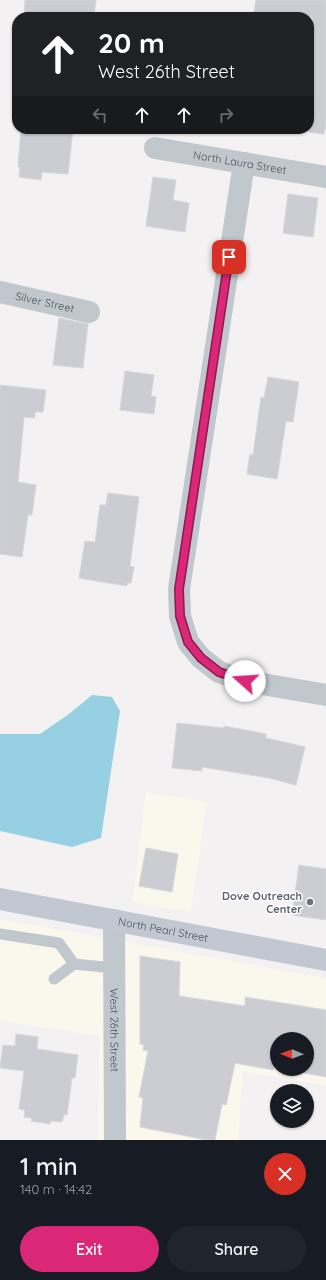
<!DOCTYPE html>
<meta charset="utf-8">
<style>
:root{--surface:#171b24;--page:#20242c;--text:#f1f3f6;--muted:#9ea1a6;--accent:#db2777}
body{margin:0;font-family:Quicksand,sans-serif;background:var(--page);color:var(--text);height:100vh;display:flex;flex-direction:column;font-size:15px;white-space:nowrap}
*{box-sizing:border-box;margin:0}
p{font-size:13px;color:var(--muted)}
.icon{flex:none;width:22px;height:22px;fill:none;stroke:currentColor;stroke-width:2;stroke-linecap:round;stroke-linejoin:round}
.map{position:relative;height:1140px;overflow:hidden}
.details{display:flex;flex-direction:column;background:var(--surface);flex:1}
.details>*{flex:none}
.banner{position:absolute;left:12px;top:12px;width:302px;height:122px;border-radius:16px;box-shadow:0 1px 3px #0004;background:#202124;color:#fff;overflow:hidden}
.needle{width:26px;rotate:271deg}
.tools{position:absolute;left:270px;top:1032px;display:grid;gap:8px}
.tools a{display:grid;place-items:center;width:44px;height:44px;border-radius:50%;background:var(--surface);box-shadow:0 1px 3px #0004;font-size:20px}
.pin{position:absolute;display:grid;place-items:center;width:34px;height:34px;color:#fff;margin:-17px;border-radius:8px;box-shadow:0 2px 6px #0006}
.me{position:absolute;width:44px;margin:-22px;rotate:289deg;stroke-linejoin:round;filter:drop-shadow(0 0 3px #0008)}
.turn{display:flex;align-items:center;gap:14px;height:84px;padding:0 20px;font-size:18px}
.turn .icon{width:52px;height:52px;stroke-width:2.5}
.turn b{display:block;font-size:28px;line-height:34px}
.lanes{display:flex;align-items:center;height:38px;padding:0 20px;background:#0003;justify-content:center;gap:20px;direction:ltr}
.lanes .off{opacity:.35}
.round{display:grid;place-items:center;flex:none;width:42px;height:42px;border-radius:21px;background:var(--page)}
.overview{display:flex;align-items:center;justify-content:space-between;height:68px;padding:0 20px}
h1{font-size:24px;font-weight:600;line-height:30px}
.button{display:flex;gap:8px;margin-top:auto;padding:8px 20px}
.button a{flex:1;height:46px;border-radius:24px;background:var(--accent);color:#fff;font-size:16px;font-weight:600;line-height:46px;text-align:center}
.button a+a{background:var(--page);color:var(--text)}
.map>svg:first-child{display:block}
</style>
<div class="map">
<svg width="326" height="1140" viewBox="0 0 326 1140">
<rect width="100%" height="100%" fill="#f3f1f1"/>
<g fill="#faf7ed" fill-rule="evenodd">
<polygon points="146,792 207,802 191,912 132,902"/>
<path d="M0,919L326,978V1085L243,1072L238,1140H98L99,1036L0,1021ZM277,1039H307V1069H277Z"/>
</g>
<polygon fill="#97d0e2" points="92,695 112,697 120,711 101,838 72,847 0,831 0,734 40,734 69,714"/>
<g fill="#cbcdd2" stroke="#d5d7db">
<polygon points="25,0 96,0 94,17 24,17"/>
<polygon points="256,0 326,0 326,124 324,134 309,132 309,40 313,17 253,17"/>
<polygon points="21,129 73,129 68,174 42,172 41,180 19,177 20,167 18,167"/>
<polygon points="153,177 176,180 173,200 189,203 185,232 146,226"/>
<polygon points="288,194 318,198 313,237 283,233"/>
<polygon points="59,318 88,324 83,368 53,365"/>
<polygon points="125,371 154,375 151,396 156,397 154,414 120,410"/>
<polygon points="268,377 299,382 293,422 286,421 277,479 247,474 250,454 253,455 261,397 264,398"/>
<polygon points="0,385 46,390 43,412 35,412 35,418 24,417 18,482 36,485 32,515 28,515 22,557 0,554"/>
<polygon points="108,493 139,497 130,566 134,567 131,583 127,583 127,586 79,578 85,541 95,542 100,505 106,505"/>
<polygon points="177,723 224,728 224,726 266,734 266,738 305,747 296,785 269,778 202,767 202,771 172,768"/>
<polygon points="146,848 178,854 172,892 139,886"/>
<polygon points="299,865 326,869 326,920 292,915"/>
<polygon points="140,956 180,962 179,996 245,1006 245,997 326,1010 326,1077 282,1069 307,1069 307,1039 277,1039 277,1068 274,1067 273,1070 235,1063 226,1105 222,1104 215,1140 207,1140 140,1127 143,1098 139,1097 148,1051 143,1050 144,1045 140,1044"/>
<polygon points="16,1034 38,1037 37,1049 78,1055 75,1078 72,1078 67,1115 64,1115 62,1122 51,1121 50,1124 31,1121 32,1118 24,1117 25,1110 19,1109 24,1071 0,1068 3,1045 15,1046"/>
</g>
<g fill="none" stroke-linecap="round" stroke-linejoin="round">
<g stroke="#c0c7cd" stroke-width="11">
<polyline points="0,934 59,943 74,964"/>
<polyline points="54,979 74,964 114,968"/>
</g>
<g stroke="#c0c7cd" stroke-width="22">
<path id="s1" d="M155,148L326,177"/>
<polyline points="244,163 179,589 180,616 188,642 201,658 219,672 245,681 326,695"/>
<path id="s2" d="M0,292L89,312"/>
<path id="s3" d="M114,920L115,1140"/>
</g>
<path stroke="#c1c8d2" stroke-width="22" id="s4" d="M0,899L326,960"/>
</g>
<g fill="none" stroke-linecap="round" stroke-linejoin="round">
<defs>
<polyline id="route" points="229,257 179,589 180,616 188,642 201,658 219,672 245,681"/>
</defs>
<use href="#route" stroke="#8e194d" stroke-width="10"/>
<use href="#route" stroke="#db2777" stroke-width="7"/>
</g>
<circle fill="#6b7280" stroke="#fff" stroke-width="1.5" cx="310" cy="902" r="4"/>
<g text-anchor="middle" stroke-width="3" stroke-linejoin="round" paint-order="stroke">
<g font-size="11" fill="#4a535c" stroke="#fff">
<text dy="4" stroke="none"><textPath href="#s1" startOffset="86">North Laura Street</textPath></text>
<text dy="4" stroke="none"><textPath href="#s2" startOffset="46">Silver Street</textPath></text>
<text dy="4" stroke="none"><textPath href="#s4" startOffset="166">North Pearl Street</textPath></text>
<text dy="4" stroke="none"><textPath href="#s3" startOffset="110">West 26th Street</textPath></text>
</g>
<g font-size="11" font-weight="bold" fill="#5b616d" stroke="#fff" text-anchor="end">
<text x="302" y="900">Dove Outreach<tspan x="302" dy="13">Center</tspan></text>
</g>
</g>
</svg>
<div class="tools">
<a><svg class="needle" viewBox="-14 -14 28 28"><path d="M0-13l5 13h-10z" fill="#e53935"/><path d="M0 13l5-13h-10z" fill="#9ea1a6"/></svg></a>
<a><svg class="icon" aria-label="layers" viewBox="0 0 24 24"><path d="M12 4l9 5-9 5-9-5zM3 14l9 5 9-5"/></svg></a>
</div>
<div class="pin" style="left:229px;top:257px;background:#d93025"><svg class="icon" aria-label="arrive" viewBox="0 0 24 24"><path d="M6 21V4h12l-3 4 3 4H6"/></svg></div>
<svg class="me" style="left:245px;top:681px" viewBox="-20 -20 40 40"><circle r="19" fill="#fff"/><path d="M0-13L10 11 0 6-10 11z" fill="#db2777"/></svg>
<div class="banner">
<div class="turn"><svg class="icon" aria-label="ahead" viewBox="0 0 24 24"><path d="M12 20V5M6 11l6-6 6 6"/></svg><div><b>20 m</b>West 26th Street</div></div>
<div class="lanes"><svg class="icon off" aria-label="left" viewBox="0 0 24 24"><path d="M17 20v-9H6M10 6l-5 5 5 5"/></svg><svg class="icon" aria-label="ahead" viewBox="0 0 24 24"><path d="M12 20V5M6 11l6-6 6 6"/></svg><svg class="icon" aria-label="ahead" viewBox="0 0 24 24"><path d="M12 20V5M6 11l6-6 6 6"/></svg><svg class="icon off" aria-label="right" viewBox="0 0 24 24"><path d="M7 20v-9h11M14 6l5 5-5 5"/></svg></div>
</div>
</div>
<section class="details">
<div class="overview"><div><h1>1 min</h1><p>140 m · 14:42</p></div><a class="round" style="background:#d93025;color:#fff"><svg class="icon" aria-label="close" viewBox="0 0 24 24"><path d="M6 6l12 12M18 6L6 18"/></svg></a></div>
<div class="button"><a>Exit</a><a>Share</a></div>
</section>
